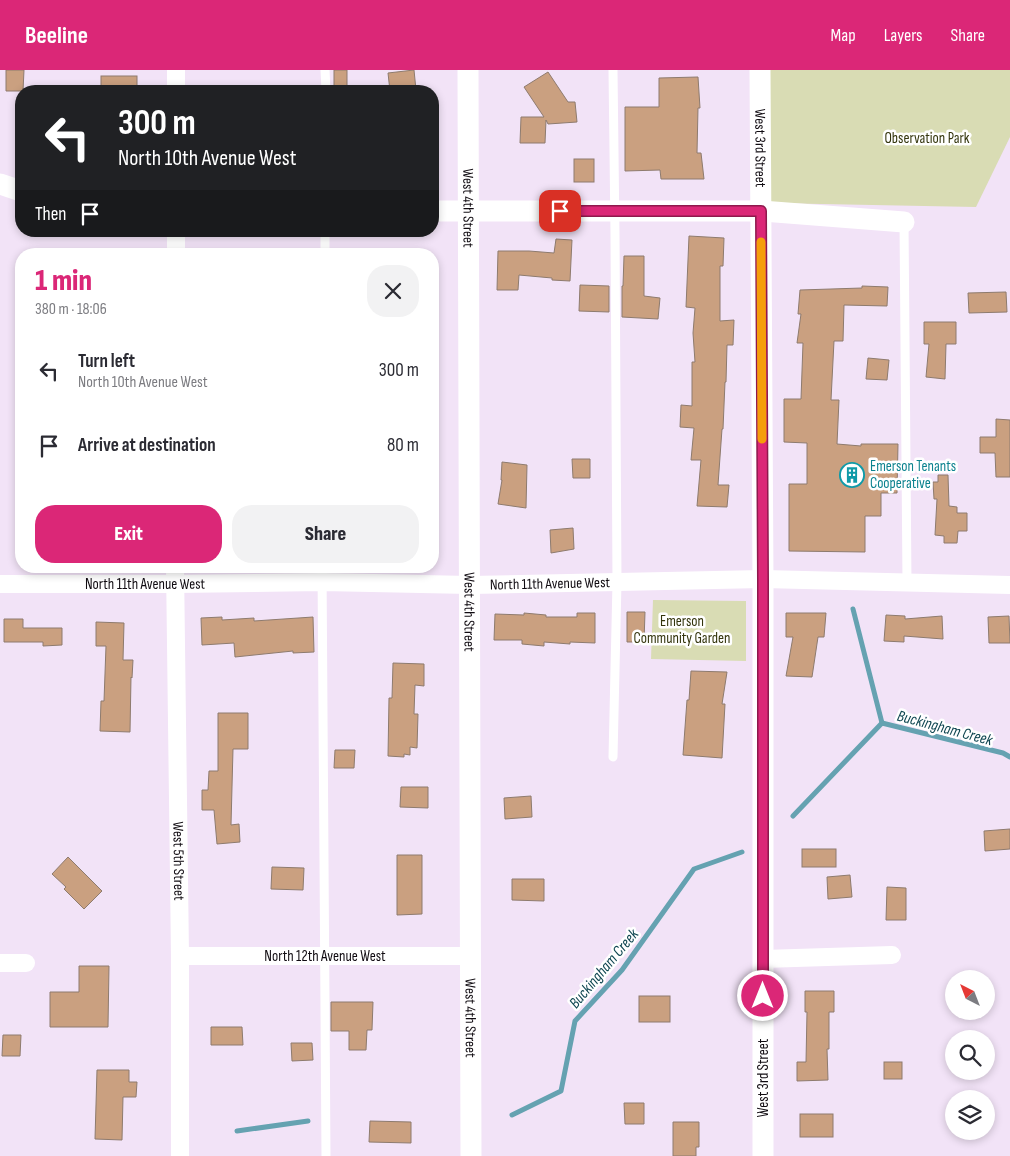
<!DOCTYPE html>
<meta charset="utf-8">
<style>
:root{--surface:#fff;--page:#f2f2f3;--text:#2b2b33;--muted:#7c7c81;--accent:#db2777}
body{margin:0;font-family:"Sofia Sans Condensed",sans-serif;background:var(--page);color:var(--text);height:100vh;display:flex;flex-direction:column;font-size:19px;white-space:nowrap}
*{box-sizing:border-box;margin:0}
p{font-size:16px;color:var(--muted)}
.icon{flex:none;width:28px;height:28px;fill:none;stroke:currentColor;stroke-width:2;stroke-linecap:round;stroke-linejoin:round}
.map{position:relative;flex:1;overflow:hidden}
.panel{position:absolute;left:15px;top:178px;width:424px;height:325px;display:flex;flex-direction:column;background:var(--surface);border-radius:20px;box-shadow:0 2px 8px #0003}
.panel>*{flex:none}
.guide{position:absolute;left:15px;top:15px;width:424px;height:152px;border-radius:20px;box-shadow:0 2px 8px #0003;background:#202124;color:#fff;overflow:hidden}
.needle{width:32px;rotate:318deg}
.tools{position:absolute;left:945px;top:900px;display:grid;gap:10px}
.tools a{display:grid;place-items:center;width:50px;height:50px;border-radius:50%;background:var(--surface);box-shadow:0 2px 8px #0003;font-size:25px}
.pin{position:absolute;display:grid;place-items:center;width:42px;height:42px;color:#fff;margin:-21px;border-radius:10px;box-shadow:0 2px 8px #0006}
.me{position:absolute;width:55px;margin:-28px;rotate:0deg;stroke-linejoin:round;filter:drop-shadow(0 0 4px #0008)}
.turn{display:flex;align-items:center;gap:18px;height:105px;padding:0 20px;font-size:22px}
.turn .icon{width:65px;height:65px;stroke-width:2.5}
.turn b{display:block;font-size:35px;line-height:42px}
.then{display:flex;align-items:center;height:48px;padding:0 20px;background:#0003;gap:10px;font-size:19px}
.round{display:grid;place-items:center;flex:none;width:52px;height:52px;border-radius:20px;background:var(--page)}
.headline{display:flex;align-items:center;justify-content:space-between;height:85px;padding:0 20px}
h1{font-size:30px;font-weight:800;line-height:38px;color:var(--accent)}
.cta{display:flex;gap:10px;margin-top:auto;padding:10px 20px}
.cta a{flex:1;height:58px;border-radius:20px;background:var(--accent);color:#fff;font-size:20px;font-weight:800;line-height:58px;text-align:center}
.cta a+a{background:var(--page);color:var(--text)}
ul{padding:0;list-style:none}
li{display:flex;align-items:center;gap:15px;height:75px;padding:0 20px}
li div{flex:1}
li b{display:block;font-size:19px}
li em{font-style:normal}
header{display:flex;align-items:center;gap:30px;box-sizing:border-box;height:70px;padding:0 25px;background:var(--accent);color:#fff}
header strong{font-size:24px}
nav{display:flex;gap:28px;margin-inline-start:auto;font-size:18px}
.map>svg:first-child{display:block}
</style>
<header>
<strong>Beeline</strong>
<nav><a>Map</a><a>Layers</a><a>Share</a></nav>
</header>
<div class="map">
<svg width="1010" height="1086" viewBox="0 0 1010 1086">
<rect width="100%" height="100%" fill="#f2e3f7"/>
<g fill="#d9dcb4">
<polygon points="769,0 1010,0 1010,67 976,137 769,133"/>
<polygon points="653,530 746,531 746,591 651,589"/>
</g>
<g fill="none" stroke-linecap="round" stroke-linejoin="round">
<g stroke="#65a2b1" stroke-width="5">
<polyline points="853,539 882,653"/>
<polyline points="793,746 882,653 1003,683 1010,687"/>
<polyline points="512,1045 561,1021 575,951 622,900 694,799 742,782"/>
<polyline points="237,1061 308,1051"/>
</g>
</g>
<g fill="#caa080" stroke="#8e7b6e">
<polygon points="6,0 24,0 23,21 6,21"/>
<rect x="334" y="0" width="13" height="21"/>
<polygon points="414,0 416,20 390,21 388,3"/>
<polygon points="548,2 568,32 575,32 577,52 548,54 546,50 545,73 520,73 521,47 544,47 524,17"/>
<rect x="101" y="6" width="36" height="15"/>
<polygon points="698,7 700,38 698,38 697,83 701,83 704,109 661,109 660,100 625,101 625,37 659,37 659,8"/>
<rect x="574" y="89" width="20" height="23"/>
<polygon points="689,166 724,168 723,196 720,196 720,251 734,250 733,275 727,275 726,312 725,312 723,359 722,359 718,415 729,415 727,437 697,436 701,390 691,390 694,358 680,357 681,335 692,336 692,292 695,292 693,263 695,238 686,237"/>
<polygon points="556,169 572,170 570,211 552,210 552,208 519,205 518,220 497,220 498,181 529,181 554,183"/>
<polygon points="624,186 644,186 644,226 660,228 658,249 622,247 622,216 623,216"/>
<polygon points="580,215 609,216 609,242 579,241"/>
<polygon points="862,216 888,217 887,236 844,235 843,271 834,271 831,330 839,330 837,374 861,376 861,374 898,374 897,423 881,423 881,446 865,446 865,482 789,481 789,414 807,414 807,373 784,372 784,329 801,329 803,273 797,273 801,244 798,244 800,220 862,218"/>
<polygon points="1006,222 1007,242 969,243 968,223"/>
<polygon points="924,252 956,252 956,274 946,274 945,309 926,307 929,274 924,274"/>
<polygon points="868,288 889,290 887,310 866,309"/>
<polygon points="996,349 1010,350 1010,407 996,407 995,383 980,383 980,367 996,367"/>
<polygon points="572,389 590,389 590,408 573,408"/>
<polygon points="502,392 527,395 526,438 498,434 502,410 501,410"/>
<polygon points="938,405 948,405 949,436 957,437 957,443 967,443 967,461 958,461 957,473 944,473 944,466 935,465 937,429 934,429 933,412 938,412"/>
<polygon points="573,458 574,479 551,483 550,460"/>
<polygon points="627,542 645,542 644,572 627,572"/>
<polygon points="524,543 546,545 546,547 577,547 577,543 595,543 595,573 570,572 570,574 544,572 544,576 522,574 522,570 494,570 495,544 524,545"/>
<polygon points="786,543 826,543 824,567 818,567 812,607 786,606 793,567 786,567"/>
<polygon points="886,545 905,546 905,549 942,546 943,569 904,566 904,572 884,571"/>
<polygon points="1009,546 1010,573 989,573 988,547"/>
<polygon points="222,547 222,550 254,548 254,551 313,547 314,582 293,583 293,581 235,587 234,573 202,575 201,548"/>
<polygon points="4,549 23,549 23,558 62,558 62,575 43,576 43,572 4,572"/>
<polygon points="96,552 124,553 123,590 133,590 132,608 131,607 130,662 100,661 101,631 104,631 106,576 96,576"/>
<polygon points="393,593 424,594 424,616 415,615 414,644 418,644 417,678 410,677 410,685 404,684 404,687 388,686 389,628 392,628"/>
<polygon points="691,601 727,602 722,634 725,634 722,688 683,685 687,630 689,630"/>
<polygon points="218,643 248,643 248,679 233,679 231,755 239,754 240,772 217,774 214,740 202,740 202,720 208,720 209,701 218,701"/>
<polygon points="335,680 355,680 354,698 334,698"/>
<polygon points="401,717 428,717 428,738 400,737"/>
<polygon points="531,726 532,747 505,749 504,728"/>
<polygon points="1010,759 1010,779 985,781 984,761"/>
<rect x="802" y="779" width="34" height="18"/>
<polygon points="397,785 422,785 422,844 397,845"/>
<polygon points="68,787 102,821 84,839 64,819 66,817 52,804"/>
<polygon points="272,797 304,798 303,820 271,819"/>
<polygon points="850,805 852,827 828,829 827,807"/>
<polygon points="512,809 544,809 544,831 512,830"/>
<polygon points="887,817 906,818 906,850 886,850"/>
<polygon points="79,896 109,896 108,957 50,957 50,922 79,922"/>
<polygon points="805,921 834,921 834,942 829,942 829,979 827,979 828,1010 797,1011 797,992 806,992 807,942 805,942"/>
<rect x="639" y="926" width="31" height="26"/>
<polygon points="331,932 373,932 372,960 367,960 366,980 349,980 349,961 331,961"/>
<polygon points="211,957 242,957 243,975 211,975"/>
<polygon points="3,965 21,965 20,986 2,986"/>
<polygon points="291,973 312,973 313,990 292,991"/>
<rect x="884" y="992" width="18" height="17"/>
<polygon points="97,1000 129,1000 129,1012 137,1012 136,1027 123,1027 122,1070 95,1069"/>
<polygon points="624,1033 644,1033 644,1054 625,1054"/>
<rect x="800" y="1044" width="33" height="23"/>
<polygon points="370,1051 411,1052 411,1073 369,1072"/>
<polygon points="673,1052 699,1052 699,1077 696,1077 696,1086 673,1086"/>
</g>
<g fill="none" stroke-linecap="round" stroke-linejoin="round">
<g stroke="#fff" stroke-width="9">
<polyline points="325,0 326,21"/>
<polyline points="613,0 615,164 617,512 613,687"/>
<polyline points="904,152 907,513"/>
<polyline points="325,184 325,161"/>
<polyline points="322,496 326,1086"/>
</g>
<g stroke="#fff" stroke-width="18">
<polyline points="176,21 176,0"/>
<polyline points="176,184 176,161"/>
<path id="s1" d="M175,496L180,886V1086"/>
<path id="s2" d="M0,514H175L322,512L470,515L763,509L1010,515"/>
<path id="s3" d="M180,886H471"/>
<polyline points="763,889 892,885"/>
<polyline points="0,893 26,893"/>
</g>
<g stroke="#fff" stroke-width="21">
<path id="s4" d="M468,0L471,1086"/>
<path id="s5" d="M760,0L763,509V1086"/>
<polyline points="0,114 21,121"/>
<polyline points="432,141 761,141 904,152"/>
</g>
</g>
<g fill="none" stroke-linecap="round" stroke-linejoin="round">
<defs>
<polyline id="route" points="560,141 761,141 763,510 763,926"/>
</defs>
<use href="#route" stroke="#8e194d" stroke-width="12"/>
<use href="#route" stroke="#db2777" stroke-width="9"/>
<polyline stroke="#f59e0b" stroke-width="9" points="761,172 762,369"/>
</g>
<defs>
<symbol id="building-ring" viewBox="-11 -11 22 22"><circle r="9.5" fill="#fff" stroke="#0f9aa8" stroke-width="1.5"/><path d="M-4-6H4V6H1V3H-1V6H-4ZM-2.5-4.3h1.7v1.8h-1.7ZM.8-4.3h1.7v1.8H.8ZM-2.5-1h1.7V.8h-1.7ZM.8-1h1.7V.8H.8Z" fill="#0f9aa8"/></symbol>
</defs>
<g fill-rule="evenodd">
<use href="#building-ring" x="838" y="391" width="28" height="28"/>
</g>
<g text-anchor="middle" stroke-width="5" stroke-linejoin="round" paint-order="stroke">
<g font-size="15" fill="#34350d" stroke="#fff">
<text x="927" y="73">Observation Park</text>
<text x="682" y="556">Emerson<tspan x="682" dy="17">Community Garden</tspan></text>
</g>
<g font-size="15" fill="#100b11" stroke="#fff">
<text dy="5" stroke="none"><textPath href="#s5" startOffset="78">West 3rd Street</textPath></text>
<text dy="5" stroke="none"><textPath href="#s4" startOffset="138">West 4th Street</textPath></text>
<text dy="5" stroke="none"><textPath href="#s2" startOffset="550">North 11th Avenue West</textPath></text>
<text dy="5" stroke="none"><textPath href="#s2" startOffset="145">North 11th Avenue West</textPath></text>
<text dy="5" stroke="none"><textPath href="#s4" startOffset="542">West 4th Street</textPath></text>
<text dy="5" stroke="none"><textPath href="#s1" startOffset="295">West 5th Street</textPath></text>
<text dy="5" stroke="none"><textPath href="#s3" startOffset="145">North 12th Avenue West</textPath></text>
<text dy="5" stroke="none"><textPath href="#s4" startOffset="948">West 4th Street</textPath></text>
<text transform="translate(763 1008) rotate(-90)" y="5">West 3rd Street</text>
</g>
<g font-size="15" fill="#0d838f" stroke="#fff" text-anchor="start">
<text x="870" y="401">Emerson Tenants<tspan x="870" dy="17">Cooperative</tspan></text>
</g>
<g font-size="16" font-style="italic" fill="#0f4651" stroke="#fff">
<text transform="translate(945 657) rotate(15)" y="6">Buckingham Creek</text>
<text transform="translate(603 898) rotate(-50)" y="6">Buckingham Creek</text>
</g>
</g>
</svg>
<div class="tools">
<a><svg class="needle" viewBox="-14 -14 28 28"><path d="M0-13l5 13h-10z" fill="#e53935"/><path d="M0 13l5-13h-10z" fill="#7c7c81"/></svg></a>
<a><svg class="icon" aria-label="search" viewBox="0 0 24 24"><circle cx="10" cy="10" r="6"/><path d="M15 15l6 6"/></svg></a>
<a><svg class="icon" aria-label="layers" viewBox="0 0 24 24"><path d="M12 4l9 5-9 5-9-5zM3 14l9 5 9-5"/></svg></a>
</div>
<div class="pin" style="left:560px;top:141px;background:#d93025"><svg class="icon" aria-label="arrive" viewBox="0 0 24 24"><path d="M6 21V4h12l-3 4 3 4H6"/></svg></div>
<svg class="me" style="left:763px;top:926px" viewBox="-20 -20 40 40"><circle r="17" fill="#db2777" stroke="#fff" stroke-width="3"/><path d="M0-11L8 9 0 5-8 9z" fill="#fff"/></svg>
<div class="guide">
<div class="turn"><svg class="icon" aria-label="left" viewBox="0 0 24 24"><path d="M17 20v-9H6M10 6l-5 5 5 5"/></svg><div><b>300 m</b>North 10th Avenue West</div></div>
<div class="then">Then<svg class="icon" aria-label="arrive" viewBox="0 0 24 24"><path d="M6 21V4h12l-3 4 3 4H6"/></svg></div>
</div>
<section class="panel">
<div class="headline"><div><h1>1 min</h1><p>380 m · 18:06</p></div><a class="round"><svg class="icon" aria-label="close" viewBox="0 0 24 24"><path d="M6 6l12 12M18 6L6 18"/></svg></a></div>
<ul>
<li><svg class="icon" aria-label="left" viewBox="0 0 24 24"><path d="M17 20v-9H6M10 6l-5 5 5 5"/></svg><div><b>Turn left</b><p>North 10th Avenue West</p></div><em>300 m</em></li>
<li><svg class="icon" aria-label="arrive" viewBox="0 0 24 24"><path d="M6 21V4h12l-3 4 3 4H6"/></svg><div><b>Arrive at destination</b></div><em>80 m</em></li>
</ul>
<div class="cta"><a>Exit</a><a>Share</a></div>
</section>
</div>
